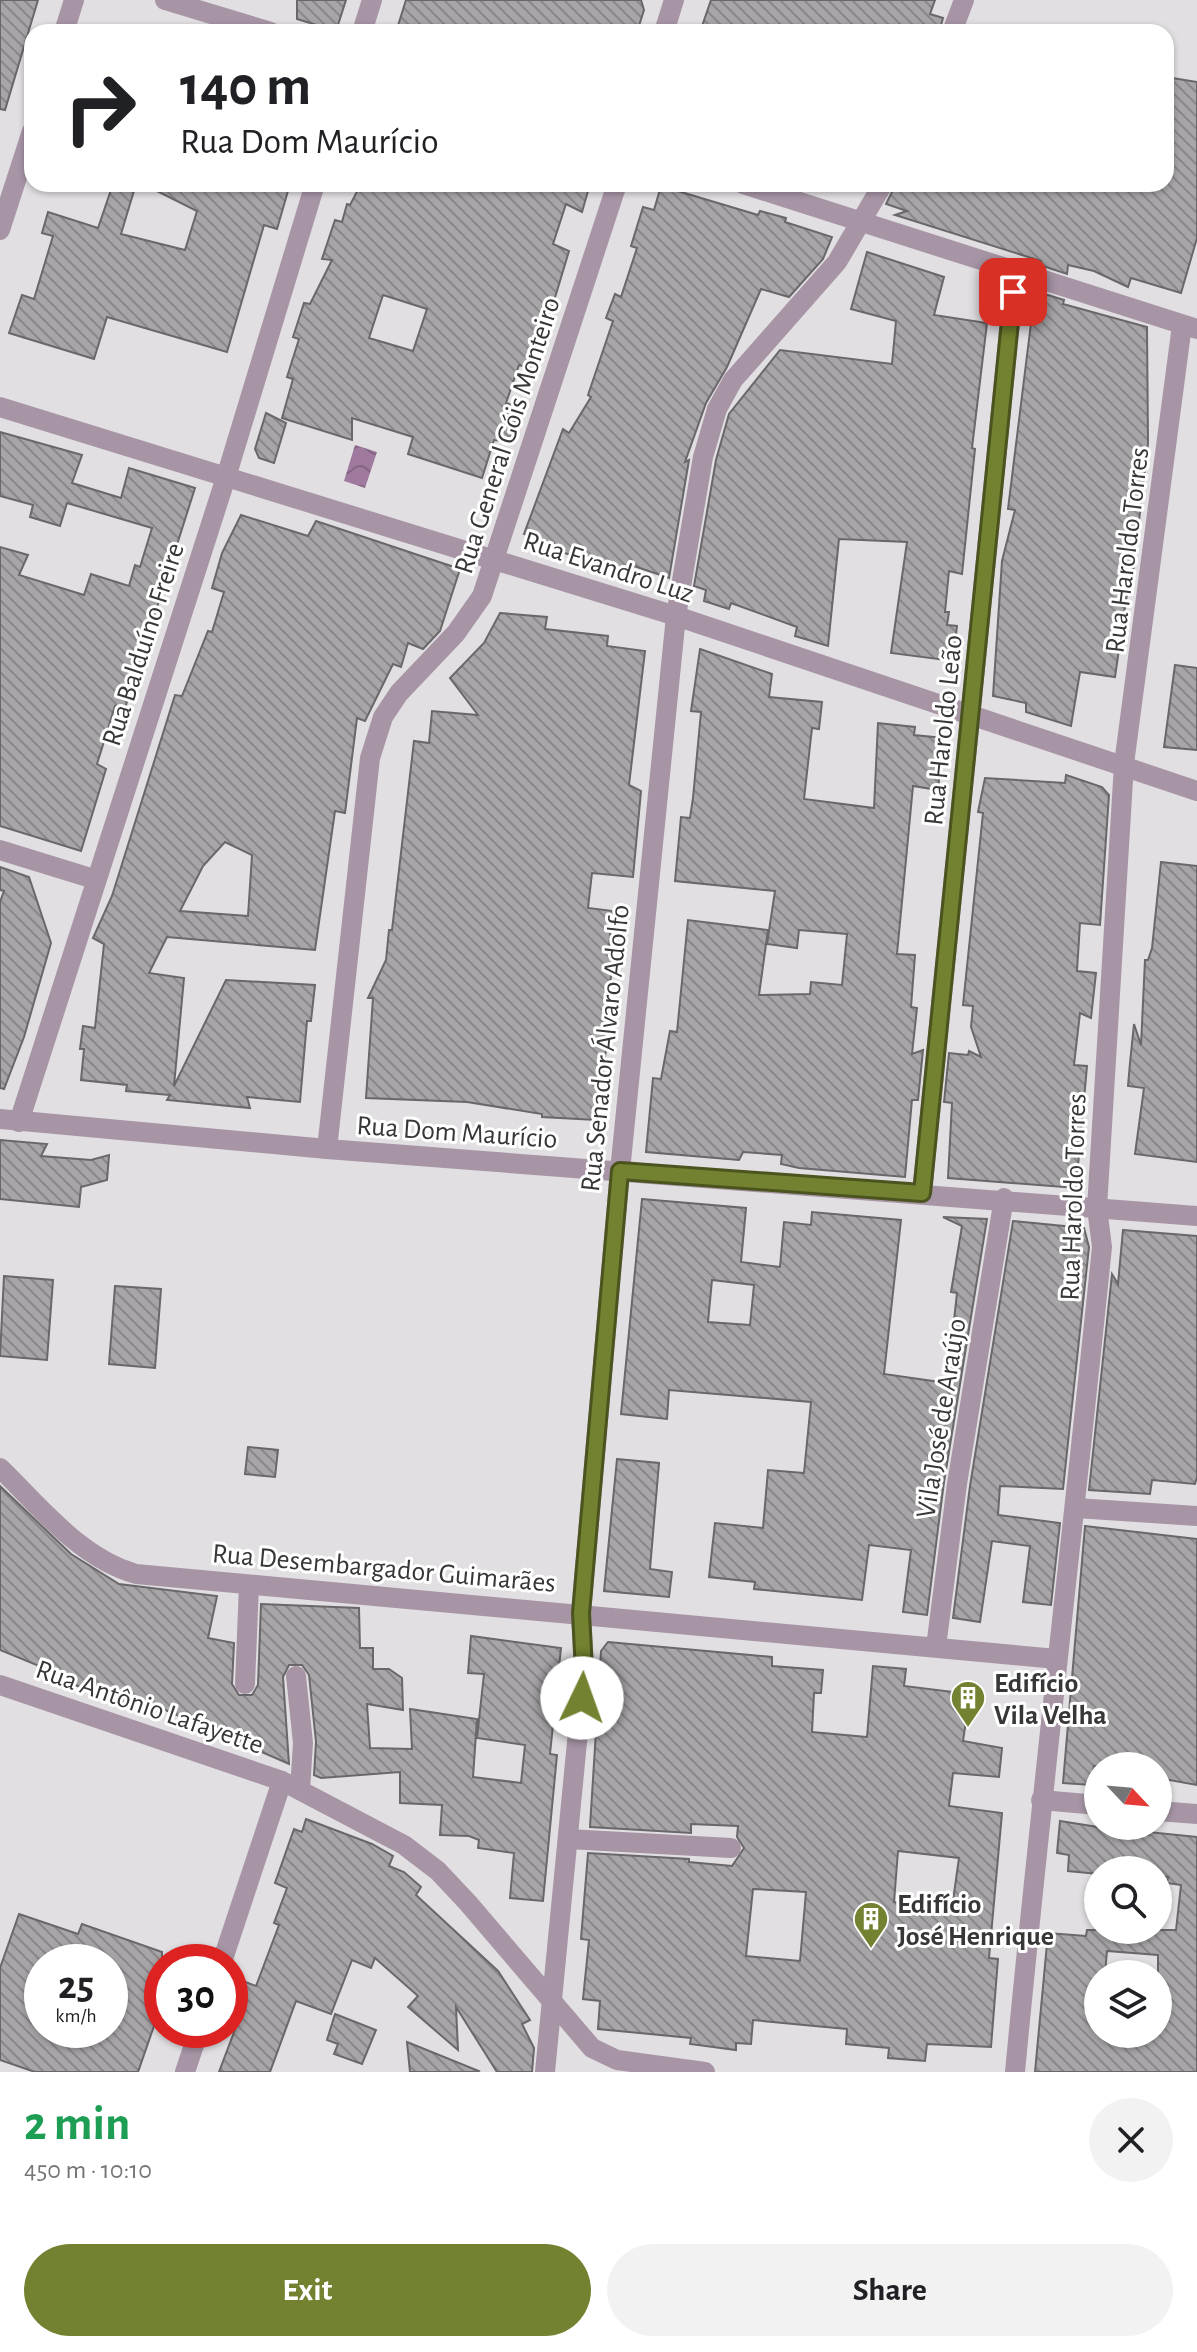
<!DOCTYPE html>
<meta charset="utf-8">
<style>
:root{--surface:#fff;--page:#f2f2f2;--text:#202124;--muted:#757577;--accent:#738230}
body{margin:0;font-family:"Alegreya Sans",sans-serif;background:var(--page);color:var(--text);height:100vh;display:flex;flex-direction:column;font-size:30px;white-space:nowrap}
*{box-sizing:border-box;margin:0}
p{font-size:26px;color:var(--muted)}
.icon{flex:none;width:44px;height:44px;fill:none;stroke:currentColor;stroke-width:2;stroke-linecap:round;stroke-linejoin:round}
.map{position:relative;height:2072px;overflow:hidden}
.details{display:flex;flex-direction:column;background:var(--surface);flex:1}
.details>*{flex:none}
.guide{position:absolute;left:24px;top:24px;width:1150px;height:168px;border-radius:24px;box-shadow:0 2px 6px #0004;background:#fff;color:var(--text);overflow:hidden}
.needle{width:52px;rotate:116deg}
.controls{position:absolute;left:1084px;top:1752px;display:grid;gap:16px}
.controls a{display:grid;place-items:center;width:88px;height:88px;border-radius:50%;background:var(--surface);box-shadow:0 2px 6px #0004;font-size:40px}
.speed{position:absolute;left:24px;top:1944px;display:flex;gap:16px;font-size:40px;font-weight:700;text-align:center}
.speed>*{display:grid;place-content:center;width:104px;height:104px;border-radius:50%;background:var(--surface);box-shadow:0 2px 6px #0004;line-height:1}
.speed small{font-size:20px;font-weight:400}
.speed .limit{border:12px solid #d22;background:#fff;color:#111}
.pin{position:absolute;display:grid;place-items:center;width:68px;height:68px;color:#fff;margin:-34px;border-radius:16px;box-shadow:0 4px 12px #0006}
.me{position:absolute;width:88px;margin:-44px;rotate:3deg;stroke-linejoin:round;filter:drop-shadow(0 0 6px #0008)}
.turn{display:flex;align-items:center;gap:28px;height:168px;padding:0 24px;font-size:36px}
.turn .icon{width:104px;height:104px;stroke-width:2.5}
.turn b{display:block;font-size:56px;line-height:68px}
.round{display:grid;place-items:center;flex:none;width:84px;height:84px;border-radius:42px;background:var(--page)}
.headline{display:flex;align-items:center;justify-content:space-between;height:136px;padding:0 24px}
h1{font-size:48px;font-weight:700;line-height:60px;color:#1e9e55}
.action{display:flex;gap:16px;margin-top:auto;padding:16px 24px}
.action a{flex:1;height:92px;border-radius:48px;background:var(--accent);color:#fff;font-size:32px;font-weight:700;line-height:92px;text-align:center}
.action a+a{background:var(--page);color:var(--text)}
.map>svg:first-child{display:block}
</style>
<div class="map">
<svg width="1197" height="2072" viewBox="0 0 1197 2072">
<defs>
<pattern id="water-waves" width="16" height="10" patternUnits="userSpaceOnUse" patternTransform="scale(2)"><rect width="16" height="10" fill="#a0799e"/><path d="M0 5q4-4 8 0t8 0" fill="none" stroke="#836482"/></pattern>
<pattern id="building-back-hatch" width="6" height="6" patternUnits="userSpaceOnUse" patternTransform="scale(2)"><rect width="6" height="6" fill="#a8a5a8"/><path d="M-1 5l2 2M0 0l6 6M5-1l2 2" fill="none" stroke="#8a878a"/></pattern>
</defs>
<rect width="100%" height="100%" fill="#e2dfe2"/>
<polygon fill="url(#water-waves)" points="355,445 377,452 365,488 344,481"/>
<g fill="url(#building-back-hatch)" stroke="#696769" stroke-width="2" fill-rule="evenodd">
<polygon points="0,0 38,0 5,110 0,109"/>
<polygon points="297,0 346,0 336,31 297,19"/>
<polygon points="406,0 641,0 644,10 637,32 396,32"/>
<polygon points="711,0 935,0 930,14 943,18 939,32 700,32"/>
<polygon points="1166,77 1197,82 1197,238 1181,293 1131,278 1128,287 1094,271 1068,265 1067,274 1040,265 1041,261 895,215 907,211 886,204 896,184 1166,184"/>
<polygon points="113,184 136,184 121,234 185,250 197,211 143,184 290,184 277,229 264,225 227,352 107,317 94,359 9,333 22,295 34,299 53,236 42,233 48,212 98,228"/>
<path d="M361,184H583L582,189L588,191L582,212L566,204L553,244L569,251L557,291L538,350L529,368L519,365L506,403L520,407L509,442L494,440L482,478L408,454L413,437L352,418V440L282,418L293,379L287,377L299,339L293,337L304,303L310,304L332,260L322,259L335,220L342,222L347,204L350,205ZM383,295L427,309L413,351L369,338Z"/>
<polygon points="661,186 758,215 760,211 786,218 785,222 832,237 823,259 789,297 761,289 727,367 706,403 685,462 689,460 669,578 634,566 630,573 558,551 563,547 524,534 563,429 569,433 591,397 588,395 613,321 606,318 615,294 621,297 637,248 631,246 643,207 654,210"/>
<polygon points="867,252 944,277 934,315 987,323 972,448 975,449 962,574 949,571 945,612 949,612 947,625 957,626 953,661 891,653 907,542 839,539 828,646 795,636 797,627 731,603 729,609 704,601 706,590 694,586 716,460 729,414 780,350 892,364 896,321 851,309"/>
<polygon points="1035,291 1064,300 1063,304 1147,327 1148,443 1133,573 1130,573 1115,677 1080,672 1071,726 1026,712 1026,703 993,696 1002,561 1015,510 1008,509"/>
<polygon points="266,413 286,423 274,463 259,458 255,449"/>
<polygon points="0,432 82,455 72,483 121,498 129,468 195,488 125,708 115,706 97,764 106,769 81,851 0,826 0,547 28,555 19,575 84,595 91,574 129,586 135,565 140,567 152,528 67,503 60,526 30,517 33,505 0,496"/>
<path d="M241,515L308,536L316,521L460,569L440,631L423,649L408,643L401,667L393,664L365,721L357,718L345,813L335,811L315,950L167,937L149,973L184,978L174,1086L226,980L315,985L311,1021H307L300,1102L247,1097L250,1108L167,1100L170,1095L126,1091L127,1085L81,1080L84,1049H80L83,1026L95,1028L104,944L93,938L112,896L175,695L182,696L208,631L212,632L224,592L212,588L222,553ZM225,842L252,855L248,916L180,911L203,866Z"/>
<polygon points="500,613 547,617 545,629 608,636 607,646 645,651 629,785 641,791 633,877 592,873 588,908 613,911 609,947 614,947 604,1042 607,1043 596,1120 542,1117 542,1114 467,1102 366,1098 373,998 368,998 386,960 389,930 392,930 414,741 429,743 432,711 478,715 450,678 484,643"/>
<polygon points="700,649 772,674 769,697 822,702 819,729 812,728 804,799 874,808 878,723 915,727 914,735 943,738 938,790 913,786 897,954 915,955 911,1007 917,1008 912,1054 923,1050 918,1100 912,1100 905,1177 799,1168 781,1164 782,1155 743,1152 739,1160 646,1152 653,1078 661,1079 670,1031 677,1032 688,920 768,930 759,995 810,994 811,982 842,985 847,934 799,930 797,948 767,944 775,891 675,881 681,817 690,818 693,798 701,712 691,711"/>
<polygon points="1175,665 1197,668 1197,750 1164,747"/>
<polygon points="1066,775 1102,787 1109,795 1100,925 1080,923 1077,971 1096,973 1091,1018 1080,1013 1074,1065 1087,1066 1076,1188 948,1178 952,1103 944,1102 949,1053 968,1055 969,1051 981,1057 971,1027 973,1006 963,1005 983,813 978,812 985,778 1065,783"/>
<polygon points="1161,862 1197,866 1197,1162 1135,1154 1144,1088 1128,1086 1130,1063 1134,1024 1141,1045 1145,960 1148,960 1152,948"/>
<polygon points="0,867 29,877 51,943 24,1037 4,1089 0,1088 0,902 4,891 0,890"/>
<polygon points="0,1140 47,1144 41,1156 91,1160 109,1155 107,1180 81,1187 79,1207 0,1199"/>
<path d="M642,1199L746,1208L741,1262L780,1267L784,1222L811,1225L812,1212L901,1220L884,1374L947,1383L957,1293L951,1292L962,1226L943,1217L987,1219L944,1482L927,1615L903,1612L911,1550L869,1545L862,1600L754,1589L755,1582L709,1577L715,1523L763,1528L768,1470L804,1473L811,1402L669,1390L667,1419L621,1414ZM712,1280L754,1285L750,1325L708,1322Z"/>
<polygon points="1013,1221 1084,1228 1089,1247 1063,1489 1000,1486 998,1515 1060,1523 1051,1605 1023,1602 1030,1546 992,1541 980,1622 953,1618 970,1486"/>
<polygon points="1123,1230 1197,1236 1197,1477 1195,1484 1152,1480 1150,1494 1089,1490 1112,1274 1118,1284"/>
<polygon points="4,1276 53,1280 47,1360 0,1356"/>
<polygon points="115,1286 161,1289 155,1368 109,1364"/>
<polygon points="248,1447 278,1450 275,1477 245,1474"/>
<polygon points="617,1459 659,1463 650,1569 672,1572 669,1597 604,1591"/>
<polygon points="0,1486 71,1554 119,1584 217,1596 208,1638 234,1643 232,1684 239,1695 252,1695 258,1685 261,1604 359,1608 360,1648 373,1648 373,1669 389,1669 402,1678 403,1710 367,1704 370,1748 412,1749 410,1709 477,1719 473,1777 521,1783 525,1745 477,1738 484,1674 468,1673 471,1636 561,1648 550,1754 557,1755 543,1901 510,1898 514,1853 478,1848 479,1840 469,1836 440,1835 442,1805 400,1803 400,1772 321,1778 314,1775 316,1742 309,1675 302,1665 289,1665 283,1677 289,1764 138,1698 135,1707 69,1683 71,1679 0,1650"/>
<polygon points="1085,1526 1197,1539 1197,1785 1158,1778 1158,1766 1094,1766 1092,1785 1063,1783"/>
<path d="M608,1642L772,1657V1666L823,1670L821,1693H814L812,1732L867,1737L873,1666L906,1669L904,1686L970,1694L963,1741L1002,1748L999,1777L953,1773L949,1806L1002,1813L989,1958L998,1959L991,2047L927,2044L925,2061L888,2058L889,2048L846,2044L847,2029L804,2025L753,2020L751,2044L736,2043V2050L690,2044L691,2038L598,2029L600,2001L583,1999L589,1940L581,1939L588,1853L689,1859V1862L732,1866L744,1848L737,1837L738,1826L691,1824V1833L590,1827L601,1651ZM898,1851L959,1858L952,1908L894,1902ZM753,1889L806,1892L800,1961L746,1956Z"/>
<polygon points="306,1819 372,1844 393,1856 389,1866 404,1872 421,1887 416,1895 498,1971 530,2020 522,2024 534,2048 532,2072 497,2072 456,2007 458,2050 408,2007 418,1996 375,1958 371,1968 352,1960 331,2014 296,2001 270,2072 219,2072 245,2003 237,2000 243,1981 256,1986 279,1925 274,1923 287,1888 275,1883 294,1829 302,1832"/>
<path d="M1060,1821L1149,1835V1832L1197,1837V2072H1035L1048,1933L1086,1936L1087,1930H1176L1181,1885L1167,1883L1168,1877L1158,1876V1870H1098V1874L1068,1871L1069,1855L1057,1853ZM1107,1951L1158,1955V2034H1098V1974H1105Z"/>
<path d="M19,1914L78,1934L82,1924L162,1952V2003L138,2072H35L0,2060V1968ZM42,1962H110V2030H42Z"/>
<polygon points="335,2014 376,2030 362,2064 334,2054 338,2044 327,2040"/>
<polygon points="407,2042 479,2071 478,2072 410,2072"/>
</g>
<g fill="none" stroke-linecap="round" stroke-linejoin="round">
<g stroke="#a795a6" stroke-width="20">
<polyline points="165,0 271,32"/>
<polyline points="64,32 74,0"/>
<polyline points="362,32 372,0"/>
<polyline points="664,32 674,0"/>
<polyline points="952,32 964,0"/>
<polyline points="743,184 1197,329"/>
<polyline points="0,230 32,131"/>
<polyline points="0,407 676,616 1197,791"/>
<polyline points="0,850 94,879"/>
<polyline points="0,1119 327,1149 1197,1216"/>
<polyline points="19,1122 227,474 315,184"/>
<polyline points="327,1149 370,758 383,717 399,693 456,633 482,596 617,184"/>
<polyline points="922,1193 1015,272"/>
<path d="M0,1468C41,1508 80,1558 136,1574L1057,1659"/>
<polyline points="1076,1508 1197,1516"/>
<polyline points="936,1647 957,1484 1004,1198"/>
<polyline points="296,1676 303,1743 300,1790"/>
<polyline points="245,1684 249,1585"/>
<polyline points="0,1685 282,1781 404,1845 438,1871 468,1903 592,2048 617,2060 705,2072"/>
<polyline points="1041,1800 1098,1805"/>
<polyline points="1158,1811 1197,1814"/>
<polyline points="568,1839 731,1848"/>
<polyline points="222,1962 282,1781"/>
<polyline points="185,2072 199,2030"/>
<polyline points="545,2072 584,1670 581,1613 620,1171 676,616 703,457 717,409 733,380 837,262 883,184"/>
<path d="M1015,2072C1041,1797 1074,1522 1102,1247L1097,1208L1124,764L1182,325"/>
</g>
</g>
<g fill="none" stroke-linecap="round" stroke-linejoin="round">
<defs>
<polyline id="route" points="582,1698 584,1670 581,1613 620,1171 922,1193 1013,292"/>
</defs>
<use href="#route" stroke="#4b541f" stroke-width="20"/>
<use href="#route" stroke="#738230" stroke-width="14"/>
</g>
<defs>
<symbol id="building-pin" viewBox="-11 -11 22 30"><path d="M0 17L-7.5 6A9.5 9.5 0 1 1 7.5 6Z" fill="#738230" stroke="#fff"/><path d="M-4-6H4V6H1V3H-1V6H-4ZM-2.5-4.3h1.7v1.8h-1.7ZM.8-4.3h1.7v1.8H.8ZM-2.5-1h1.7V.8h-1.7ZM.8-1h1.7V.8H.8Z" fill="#fff"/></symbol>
</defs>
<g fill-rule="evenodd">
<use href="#building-pin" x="948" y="1678" width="40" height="54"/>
<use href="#building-pin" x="851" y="1899" width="40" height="54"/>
</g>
<g text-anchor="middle" stroke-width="6" stroke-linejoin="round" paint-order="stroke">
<g font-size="28" fill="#383738" stroke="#fff">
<text transform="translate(506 435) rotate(-72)" y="10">Rua General Góis Monteiro</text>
<text transform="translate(1126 550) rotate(-83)" y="10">Rua Haroldo Torres</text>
<text transform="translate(609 566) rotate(18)" y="10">Rua Evandro Luz</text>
<text transform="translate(142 644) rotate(-72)" y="10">Rua Balduíno Freire</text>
<text transform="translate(942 730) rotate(-84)" y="10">Rua Haroldo Leão</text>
<text transform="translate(604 1048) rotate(-84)" y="10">Rua Senador Álvaro Adolfo</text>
<text transform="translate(457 1131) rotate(4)" y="10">Rua Dom Maurício</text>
<text transform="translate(1072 1197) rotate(-88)" y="10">Rua Haroldo Torres</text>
<text transform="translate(940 1418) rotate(-81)" y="10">Vila José de Araújo</text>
<text transform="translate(384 1567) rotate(5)" y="10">Rua Desembargador Guimarães</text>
<text transform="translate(150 1706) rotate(19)" y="10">Rua Antônio Lafayette</text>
</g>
<g font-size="28" font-weight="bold" fill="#383738" stroke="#fff" text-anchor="start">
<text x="994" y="1692">Edifício<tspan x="994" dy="32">Vila Velha</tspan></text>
<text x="897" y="1913">Edifício<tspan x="897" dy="32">José Henrique</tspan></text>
</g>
</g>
</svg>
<div class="controls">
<a><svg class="needle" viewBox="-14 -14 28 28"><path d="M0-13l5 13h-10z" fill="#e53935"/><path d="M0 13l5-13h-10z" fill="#757577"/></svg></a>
<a><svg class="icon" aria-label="search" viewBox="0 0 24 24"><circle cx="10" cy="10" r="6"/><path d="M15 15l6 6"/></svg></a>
<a><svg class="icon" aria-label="layers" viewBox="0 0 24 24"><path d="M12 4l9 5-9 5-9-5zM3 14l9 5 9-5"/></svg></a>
</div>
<div class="speed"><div>25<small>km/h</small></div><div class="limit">30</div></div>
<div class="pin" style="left:1013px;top:292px;background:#d93025"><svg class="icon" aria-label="arrive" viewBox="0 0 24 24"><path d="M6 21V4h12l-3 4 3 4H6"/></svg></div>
<svg class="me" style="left:582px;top:1698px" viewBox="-20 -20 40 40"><circle r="19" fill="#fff"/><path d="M0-13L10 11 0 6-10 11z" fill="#738230"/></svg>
<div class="guide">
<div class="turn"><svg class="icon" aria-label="right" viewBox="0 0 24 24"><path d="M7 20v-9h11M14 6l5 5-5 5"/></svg><div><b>140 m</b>Rua Dom Maurício</div></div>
</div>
</div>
<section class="details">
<div class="headline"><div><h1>2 min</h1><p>450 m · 10:10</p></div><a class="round"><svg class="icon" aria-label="close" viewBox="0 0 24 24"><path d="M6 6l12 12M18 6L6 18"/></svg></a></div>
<div class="action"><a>Exit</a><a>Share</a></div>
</section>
